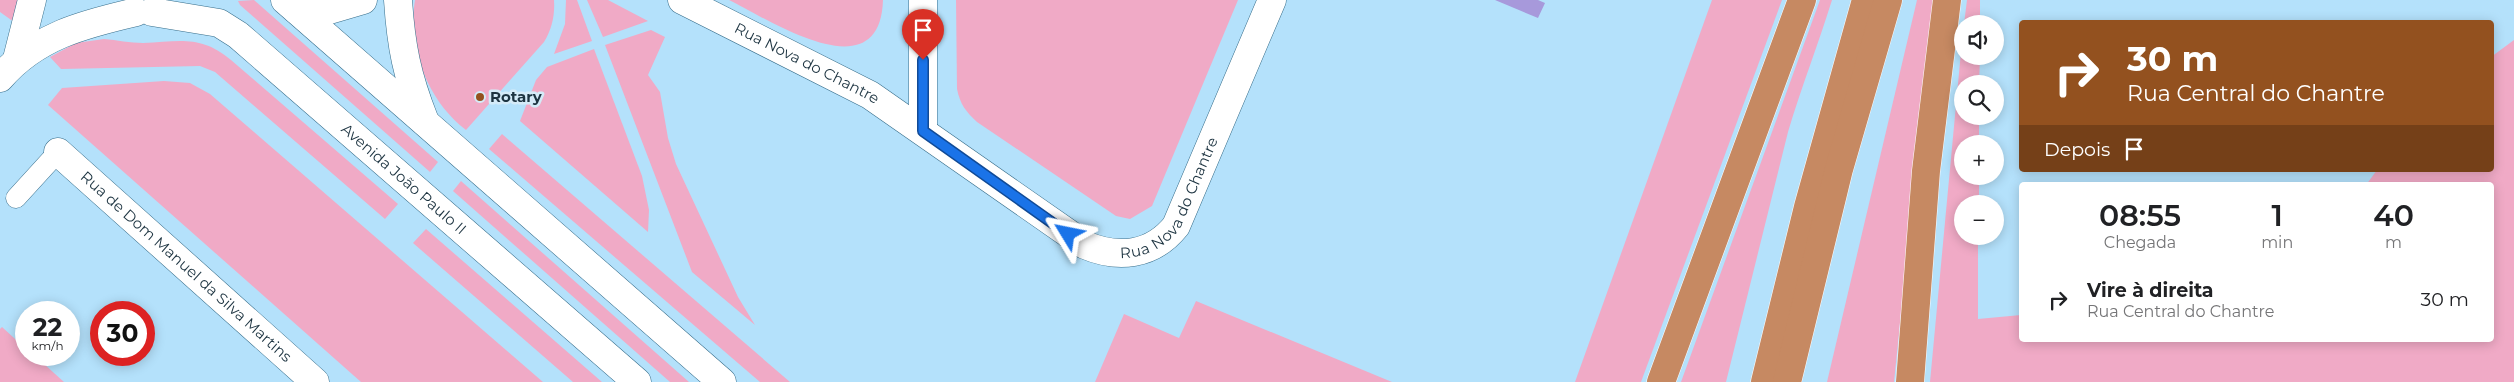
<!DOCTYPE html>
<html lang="pt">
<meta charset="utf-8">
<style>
:root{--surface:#fff;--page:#f2f2f2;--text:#202124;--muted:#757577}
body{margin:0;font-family:Montserrat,sans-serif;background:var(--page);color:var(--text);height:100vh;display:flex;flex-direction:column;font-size:19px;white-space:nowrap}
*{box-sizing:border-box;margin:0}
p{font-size:16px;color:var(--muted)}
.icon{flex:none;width:28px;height:28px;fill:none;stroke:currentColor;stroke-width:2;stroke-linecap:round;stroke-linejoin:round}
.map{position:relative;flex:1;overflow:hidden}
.panel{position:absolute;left:2019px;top:182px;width:475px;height:160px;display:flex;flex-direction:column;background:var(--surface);border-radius:5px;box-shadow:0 2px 12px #0003}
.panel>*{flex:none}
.hud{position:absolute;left:2019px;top:20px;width:475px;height:152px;border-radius:5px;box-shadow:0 2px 12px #0003;background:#93511f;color:#fff;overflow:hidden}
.controls{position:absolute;left:1954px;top:15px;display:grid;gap:10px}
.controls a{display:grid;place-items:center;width:50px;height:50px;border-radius:50%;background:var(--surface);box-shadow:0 2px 12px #0003;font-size:25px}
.speed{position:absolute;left:15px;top:301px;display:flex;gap:10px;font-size:25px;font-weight:700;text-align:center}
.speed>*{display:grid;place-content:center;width:65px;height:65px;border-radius:50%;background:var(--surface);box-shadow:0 2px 12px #0003;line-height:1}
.speed small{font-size:12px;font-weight:400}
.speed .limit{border:8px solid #d22;background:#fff;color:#111}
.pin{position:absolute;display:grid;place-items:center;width:42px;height:42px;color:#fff;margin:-51px -21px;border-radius:50% 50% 50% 0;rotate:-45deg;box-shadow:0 0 5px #0007}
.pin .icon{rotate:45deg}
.me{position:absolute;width:55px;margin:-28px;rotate:305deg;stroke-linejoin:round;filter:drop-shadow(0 0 4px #0008)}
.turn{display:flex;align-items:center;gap:18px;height:105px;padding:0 25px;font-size:22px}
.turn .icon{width:65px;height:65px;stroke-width:2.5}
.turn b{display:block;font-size:35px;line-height:42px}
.then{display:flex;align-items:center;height:48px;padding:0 25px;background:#0003;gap:10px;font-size:19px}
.eta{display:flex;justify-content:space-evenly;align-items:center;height:85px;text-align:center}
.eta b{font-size:30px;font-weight:600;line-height:35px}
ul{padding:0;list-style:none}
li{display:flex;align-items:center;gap:15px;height:65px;padding:0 25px}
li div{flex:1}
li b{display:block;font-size:19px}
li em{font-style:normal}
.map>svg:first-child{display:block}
</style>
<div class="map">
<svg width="2514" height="382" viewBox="0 0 2514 382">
<rect width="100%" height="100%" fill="#b4e1fb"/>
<g fill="#f0aac6">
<polygon points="0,0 21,0 14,22 0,12"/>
<polygon points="254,0 438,162 430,172 240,5 238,1"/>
<path d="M415,0H554C555,15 552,29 544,42L466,130C428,101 407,48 415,0Z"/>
<polygon points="566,0 577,0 592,41 554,54 565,24"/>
<polygon points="587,0 608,0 648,21 603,37"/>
<path d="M729,0H883C880,93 771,21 729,0Z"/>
<path d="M956,0H1238L1152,206L1130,219L1116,216L977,122C966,112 960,104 957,89Z"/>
<polygon points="1712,0 1782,0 1641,382 1575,382"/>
<path d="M1820,0H1832C1818,45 1801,88 1788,132L1726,382H1681Z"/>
<polygon points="1917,0 1933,0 1894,382 1827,382"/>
<polygon points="1967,0 1980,0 1980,24 1964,24"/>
<polygon points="651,30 665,37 648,75 660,92 668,138 676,164 738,297 755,325 692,272 605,45"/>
<path d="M104,39C117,40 130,43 143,43C178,42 200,34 231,60L398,204L385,219L215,72L200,66L61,69L50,57L76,43Z"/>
<polygon points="2514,40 2514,382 1930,382 1962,41 1962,56 1980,56 1979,84 1962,84 1962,116 1979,116 1979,144 1962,144 1962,176 1979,176 1979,204 1962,204 1962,236 1978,236 1978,319 2021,315 2021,340 2491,340 2491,185 2366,185 2377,170 2491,170 2491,57"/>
<polygon points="594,49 642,176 649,210 648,232 520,121 536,80 547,67"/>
<polygon points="164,81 190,83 210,94 543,382 361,382 48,105 62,88"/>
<polygon points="502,134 790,382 760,382 489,149"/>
<polygon points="461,181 689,382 670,382 453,191"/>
<polygon points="426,229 602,382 573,382 413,243"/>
<polygon points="1196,301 1392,382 1095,382 1124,314 1179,338"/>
<polygon points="2,327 26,349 26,355 34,355 64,382 0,382 0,329"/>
</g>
<polygon fill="#a799db" points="1495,0 1538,0 1545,3 1538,18"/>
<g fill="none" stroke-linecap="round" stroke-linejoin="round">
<defs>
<polyline id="lane" points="16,198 58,152"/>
<g id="street">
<path id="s1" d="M682,0L870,95L1085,245C1118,259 1152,256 1176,226L1272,0"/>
<polyline points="923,0 923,131"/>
<path id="s2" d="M58,152L315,382"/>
</g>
<g id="secondary">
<polyline points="285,0 722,382"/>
<path d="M398,0C401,46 407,76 424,119"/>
<polyline points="297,10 329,10 363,0"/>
<path id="s3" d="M152,12L219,23L238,35L637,382"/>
<polyline points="17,59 32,0"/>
<path d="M0,78C36,36 84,24 136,12"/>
</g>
<g id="highway">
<polyline points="1661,382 1802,0"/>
<polyline points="1765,382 1808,207 1866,0"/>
<polyline points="1787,382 1839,169 1888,0"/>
<polyline points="1910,382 1926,171 1947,0"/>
</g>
</defs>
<use href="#lane" stroke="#366d8a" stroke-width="21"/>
<use href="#street" stroke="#366d8a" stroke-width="29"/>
<use href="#secondary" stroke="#366d8a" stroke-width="29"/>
<use href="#highway" stroke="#fff" stroke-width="29"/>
<use href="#lane" stroke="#fff" stroke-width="20"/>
<use href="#street" stroke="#fff" stroke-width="28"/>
<use href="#secondary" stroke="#fff" stroke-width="28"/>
<use href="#highway" stroke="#c68962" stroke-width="28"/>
</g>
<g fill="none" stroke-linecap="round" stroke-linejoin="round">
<defs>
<polyline id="route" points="923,60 923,131 1068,234"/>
</defs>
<use href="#route" stroke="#114b97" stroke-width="12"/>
<use href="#route" stroke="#1a73e8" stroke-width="9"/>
</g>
<circle fill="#93511f" stroke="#d4ebf8" stroke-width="2" cx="480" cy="97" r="5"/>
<g text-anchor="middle" stroke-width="5" stroke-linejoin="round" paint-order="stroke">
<g font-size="15" fill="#1c3340" stroke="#d4ebf8">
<text dy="5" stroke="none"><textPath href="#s1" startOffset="140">Rua Nova do Chantre</textPath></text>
<text dy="5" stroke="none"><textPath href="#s3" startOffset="310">Avenida João Paulo II</textPath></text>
<text dy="5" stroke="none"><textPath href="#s1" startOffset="589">Rua Nova do Chantre</textPath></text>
<text dy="5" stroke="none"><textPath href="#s2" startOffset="172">Rua de Dom Manuel da Silva Martins</textPath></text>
</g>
<g font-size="15" font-weight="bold" fill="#1c3340" stroke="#d4ebf8" text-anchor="start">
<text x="490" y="102">Rotary</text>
</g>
</g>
</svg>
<div class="controls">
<a><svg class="icon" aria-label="sound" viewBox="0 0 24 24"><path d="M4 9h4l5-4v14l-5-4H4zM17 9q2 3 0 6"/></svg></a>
<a><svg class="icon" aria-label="search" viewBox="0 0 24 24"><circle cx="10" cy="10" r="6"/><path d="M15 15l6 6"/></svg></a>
<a>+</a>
<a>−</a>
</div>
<div class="speed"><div>22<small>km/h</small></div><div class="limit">30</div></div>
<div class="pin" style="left:923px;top:60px;background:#d93025"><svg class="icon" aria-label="arrive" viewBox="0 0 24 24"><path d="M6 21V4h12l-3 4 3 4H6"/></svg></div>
<svg class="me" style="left:1068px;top:234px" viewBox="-20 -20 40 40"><path d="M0-17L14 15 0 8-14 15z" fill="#1a73e8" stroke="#fff" stroke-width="4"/></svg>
<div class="hud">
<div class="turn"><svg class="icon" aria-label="right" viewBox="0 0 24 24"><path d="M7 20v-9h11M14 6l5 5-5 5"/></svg><div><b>30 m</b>Rua Central do Chantre</div></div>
<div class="then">Depois<svg class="icon" aria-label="arrive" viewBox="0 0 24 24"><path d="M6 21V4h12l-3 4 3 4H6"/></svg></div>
</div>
<section class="panel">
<div class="eta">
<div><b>08:55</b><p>Chegada</p></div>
<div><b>1</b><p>min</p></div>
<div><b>40</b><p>m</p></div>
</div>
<ul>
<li><svg class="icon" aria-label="right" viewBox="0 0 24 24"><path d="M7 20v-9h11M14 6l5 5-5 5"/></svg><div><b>Vire à direita</b><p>Rua Central do Chantre</p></div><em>30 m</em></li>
</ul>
</section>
</div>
